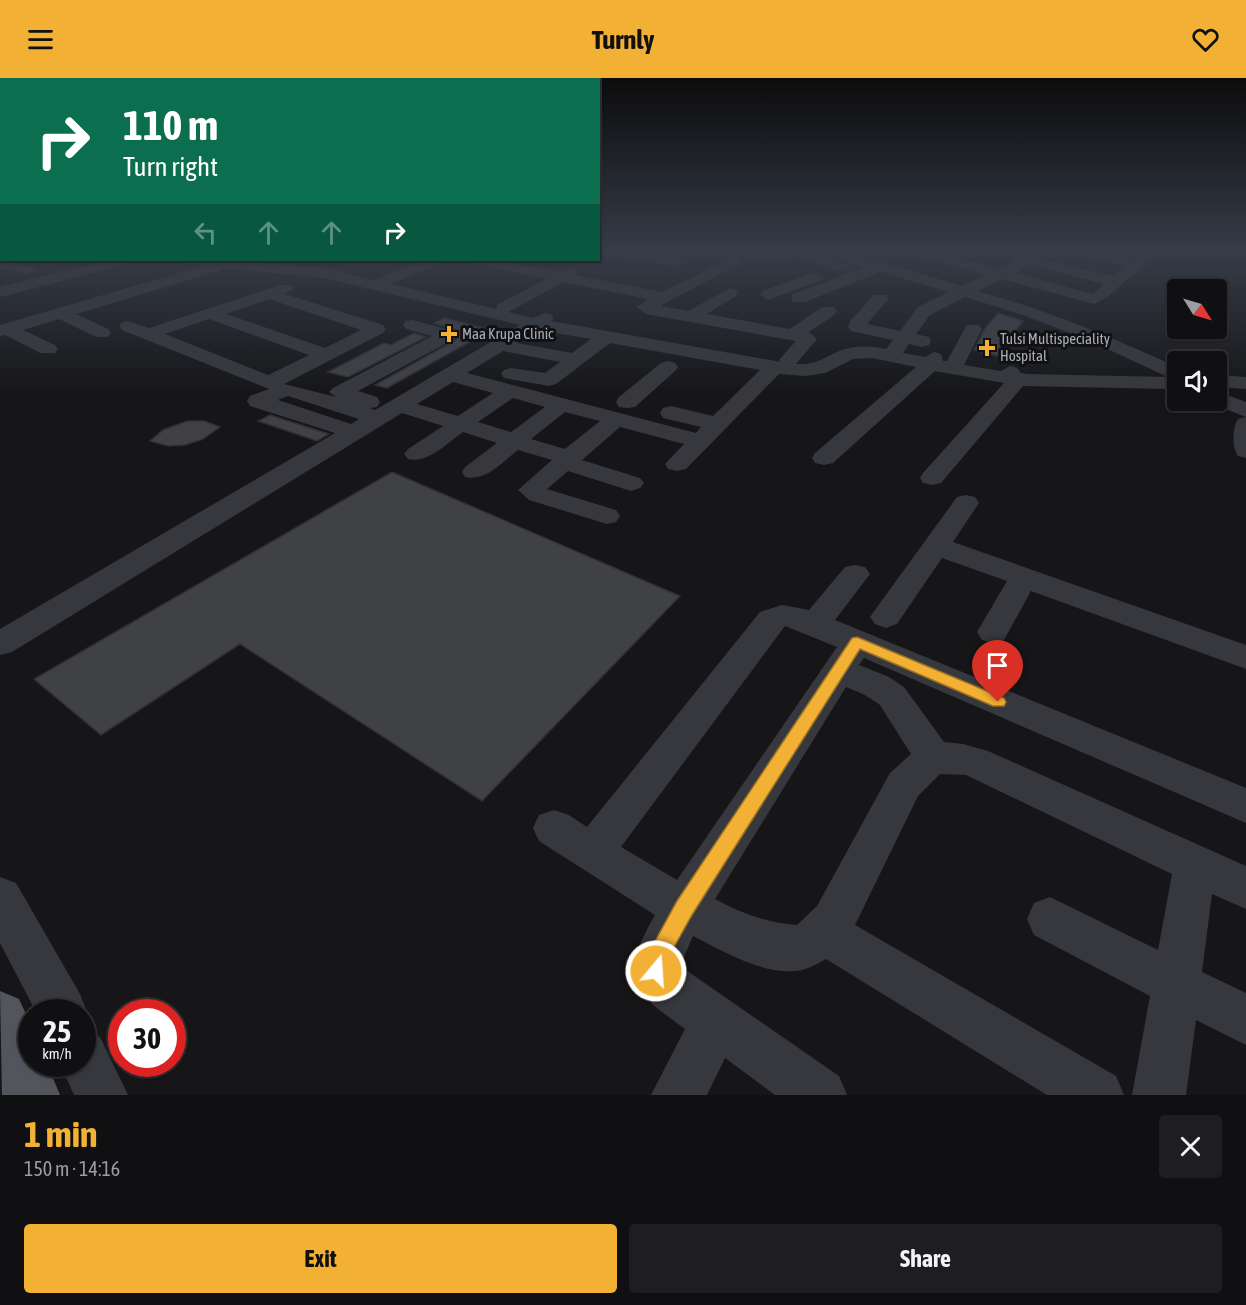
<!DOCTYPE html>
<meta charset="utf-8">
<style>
:root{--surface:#101012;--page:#1e1e20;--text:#f1f3f6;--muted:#9c9d9f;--line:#303032;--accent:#f2b134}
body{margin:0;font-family:"Asap Condensed",sans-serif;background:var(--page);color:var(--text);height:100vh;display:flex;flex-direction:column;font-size:22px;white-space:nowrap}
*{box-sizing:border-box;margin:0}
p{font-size:20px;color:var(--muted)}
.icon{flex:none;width:33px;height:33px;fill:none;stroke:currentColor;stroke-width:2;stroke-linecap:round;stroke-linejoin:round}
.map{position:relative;height:1017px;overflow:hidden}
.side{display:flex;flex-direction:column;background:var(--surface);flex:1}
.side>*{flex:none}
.top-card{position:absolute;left:0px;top:0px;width:600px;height:183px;box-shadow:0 2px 4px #0004,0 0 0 2px var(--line);background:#0b6e4f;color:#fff;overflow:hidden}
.needle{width:39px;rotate:127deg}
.tools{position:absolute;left:1167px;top:201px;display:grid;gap:12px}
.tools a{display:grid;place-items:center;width:60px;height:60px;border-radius:6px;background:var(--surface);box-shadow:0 2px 4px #0004,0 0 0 2px var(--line);font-size:30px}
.speed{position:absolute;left:18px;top:921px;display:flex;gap:12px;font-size:30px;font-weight:700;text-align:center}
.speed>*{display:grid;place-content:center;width:78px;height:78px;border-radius:50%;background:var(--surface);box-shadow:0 2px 4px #0004,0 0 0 2px var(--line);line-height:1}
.speed small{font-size:15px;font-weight:400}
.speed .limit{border:9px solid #d22;background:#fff;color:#111}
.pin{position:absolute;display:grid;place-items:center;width:51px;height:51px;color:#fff;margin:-62px -26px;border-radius:50% 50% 50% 0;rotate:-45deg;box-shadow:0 0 6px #0007}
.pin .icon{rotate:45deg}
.me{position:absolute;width:66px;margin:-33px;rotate:18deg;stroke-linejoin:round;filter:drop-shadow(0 0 4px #0008)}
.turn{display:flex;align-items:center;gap:21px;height:126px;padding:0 24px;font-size:27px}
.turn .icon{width:78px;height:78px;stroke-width:2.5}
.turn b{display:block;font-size:42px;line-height:51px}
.lanes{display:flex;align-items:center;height:57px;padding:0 24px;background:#0003;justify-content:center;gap:30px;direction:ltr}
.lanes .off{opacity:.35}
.round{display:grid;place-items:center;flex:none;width:63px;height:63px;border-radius:6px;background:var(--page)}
.overview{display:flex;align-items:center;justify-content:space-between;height:102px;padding:0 24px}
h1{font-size:36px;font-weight:700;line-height:45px;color:var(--accent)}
.primary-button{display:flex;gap:12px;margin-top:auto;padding:12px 24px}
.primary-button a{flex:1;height:69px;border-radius:6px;background:var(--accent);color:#111;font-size:24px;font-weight:700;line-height:69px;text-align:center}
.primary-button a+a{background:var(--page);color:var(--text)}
header{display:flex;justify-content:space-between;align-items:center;height:78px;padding:0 24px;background:var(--accent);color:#111;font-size:27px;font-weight:700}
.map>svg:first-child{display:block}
</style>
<header><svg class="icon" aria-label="menu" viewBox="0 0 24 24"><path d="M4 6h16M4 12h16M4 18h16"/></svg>Turnly<svg class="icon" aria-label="heart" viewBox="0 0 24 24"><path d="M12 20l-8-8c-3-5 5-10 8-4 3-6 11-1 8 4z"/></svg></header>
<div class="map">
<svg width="1246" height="1017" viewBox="0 0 1246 1017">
<rect width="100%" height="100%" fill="#161618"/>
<g fill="#404145" stroke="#303034" stroke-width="1.5">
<polygon points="998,235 1023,243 998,278 974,272 984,252"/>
<polygon points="444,240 491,252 387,310 375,307 456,262 459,257 456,252 434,245"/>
<polygon points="414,255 426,259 348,299 328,294 384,265 391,267"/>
<polygon points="270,337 329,356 317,363 258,343"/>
<polygon points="187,343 204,343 220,349 203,361 185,367 168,368 150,363 163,352"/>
<polygon points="392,394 680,518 482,723 240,566 101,657 34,601"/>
</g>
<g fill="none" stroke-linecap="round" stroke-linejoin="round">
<g fill="#37383d" fill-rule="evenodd">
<path d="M601,173C617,173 674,173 684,184L677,188L608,177Z"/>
<path d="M719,173L771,176L781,173H811L847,186L850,189L847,192L842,194L797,178L771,184L735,179L741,183L739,186L660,228L688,233L730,210L736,212L738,215L736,218L707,236L790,251L822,229H834L837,233L834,237L809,254L817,261L796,286C818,287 824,279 842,272C856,267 872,268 886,271L893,262L851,253L848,249L851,242L874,217H886L888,221L867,246L900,253L918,229L949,214L880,194L805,224H793L791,220L793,216L864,189L822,176L820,173H842L879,184L883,182L891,187L962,208L986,197L911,176L909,173H932L999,191L1015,183L1013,180L1015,177C1027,174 1041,173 1054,173L1042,181L1113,198L1126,188L1075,176L1073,173H1099L1135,181L1145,173H1161L1107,219L1094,226L1002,201L978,213C1048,233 1110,258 1176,289L1178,295L1169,299L1176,301L1178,308L1169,311L1023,308L941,405L932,407L923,405L920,400L923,395L1004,305L935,293L833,385L824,387L815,385L812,380L815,375L916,289L872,280L853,281L825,295L805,298L779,296L686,391L677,393L668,391L665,386L684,366L620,349L582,382L640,400L644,405L640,410L631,413L568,393L547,411L616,432L620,438L616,444L607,446L529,422L518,412L552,382L518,372C502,384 486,404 465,399L462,394L465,389L497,365L463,354C447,365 428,386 408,381L404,376L408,371L443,348L402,335L12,574L0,577V551L335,355L250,328L247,323L250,318L269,311L122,252L119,248L122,244L128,243L149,250L280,207H292L294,210L285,216L383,247L386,251L383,255L284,306L336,319L329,314L333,310L432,258L406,251L403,247L406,243L412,242L454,253L457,257L454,261L358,313L377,319L380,324L377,329L370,330L375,332L520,247L324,200L222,190L219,193L76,236L108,251L111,255L108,259H96L59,241L23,252L55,267L58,271L55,275H41L5,257L0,258V247L203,188L179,185L177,182H227L324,190L373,202L424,182H443L441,185L391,206L496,231L498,226L547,201L474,186L469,185L467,182H495L560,194L570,190L575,192L578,195L576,197L662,214L734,179L721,176ZM1030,187L1104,206L1093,216L1015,195ZM564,204L648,221L637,229L646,236L796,263L779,282L781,284L551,243L554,240L551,236L545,235L533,240L508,234ZM965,219L1023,237L1088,262L1168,299L1028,296L1021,295L1017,290L1010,288L1001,293L964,287L982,251L979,247H967L947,283H943L941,276L934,274L925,279L903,275L909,266L922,269L929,267L931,263L929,259L916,256L930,237ZM269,221L361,252L325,270L226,236ZM209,241L309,277L268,297L165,256ZM538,252L591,261L572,275L517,265ZM610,265L760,292L713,338L671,328L663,330L660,335L663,340L701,349L696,355L467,295L503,273L560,284L545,295L511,290L504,292L501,296L504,300L549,308L556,306ZM453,304L493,315L458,338L417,326ZM288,318L359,341L351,346L278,322ZM513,320L545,329L511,354L478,344ZM565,334L600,343L565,371L531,361Z"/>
<polygon points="0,180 32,189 35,192 27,197 0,189"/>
<polygon points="110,182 133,182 131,185 0,219 0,209"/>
<polygon points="816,194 824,199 822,202 768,222 760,217 762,213"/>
<polygon points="668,283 675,285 678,289 675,293 635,329 627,330 619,329 616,324 619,319 661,285"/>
<polygon points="1216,297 1246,299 1246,311 1216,309"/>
<polygon points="1216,313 1246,324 1246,339 1208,324 1216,322"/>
<path d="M1246,339V380L1238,378C1232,370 1232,350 1238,341Z"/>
<polygon points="966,417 975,419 979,425 953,464 1246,567 1246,591 1031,513 1004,562 993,565 982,562 977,554 1007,503 942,480 897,546 886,550 875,546 870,539 875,532 957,419"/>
<path d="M855,487L865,489L870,496L835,542L1246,710V745L864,580L859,587L889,599L904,609L944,664L963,666L988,673L1246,788V831L1212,816L1202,894L1246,915V967L1196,942L1186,1017H1132L1150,918L1034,857L1027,841L1034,825L1050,819L1158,872L1172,796L966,697L940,696L918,718L855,847L1116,998L1124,1017H1047L826,881C817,886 805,893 795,893C761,896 723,873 693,858L680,888L839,998L847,1017H775L725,980L707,1017H651L685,951C629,910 618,902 655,837L539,763L533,750L539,737L554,732L569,737L587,749L760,534L782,527L809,532L845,489ZM785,548L837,569L677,802L621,769ZM846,609L865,617L880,627L911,676L890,695L817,828L797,847C767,845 741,835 715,821Z"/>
<polygon points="0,799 16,805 80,916 87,934 82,944 82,934 36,934 0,865"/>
<polygon points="82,951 100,959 128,1017 74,1017 60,986 82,986"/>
</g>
<polygon fill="#53555c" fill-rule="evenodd" points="0,913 19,921 32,949 32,986 47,986 60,1017 2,1017"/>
</g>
<linearGradient id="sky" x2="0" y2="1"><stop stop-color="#0c0c0d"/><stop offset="0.55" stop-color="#363c48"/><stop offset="1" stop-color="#363c48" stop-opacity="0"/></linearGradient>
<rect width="1246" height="315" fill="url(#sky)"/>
<polygon fill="#f2b134" stroke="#9d7322" stroke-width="1.5" points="857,559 1004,620 1006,624 1004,628 993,628 860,571 692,837 668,880 663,900 656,904 648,900 645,893 647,878 677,823 852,560"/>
<g fill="#f2b134" stroke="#111113" stroke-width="2">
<path d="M446 247h6v6h6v6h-6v6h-6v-6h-6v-6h6z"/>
<path d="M984 261h6v6h6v6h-6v6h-6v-6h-6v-6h6z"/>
</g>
<g text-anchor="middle" stroke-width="6" stroke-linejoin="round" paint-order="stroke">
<g font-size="15" fill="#a8adb8" stroke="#111113" text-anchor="start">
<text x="462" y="261">Maa Krupa Clinic</text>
<text x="1000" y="266">Tulsi Multispeciality<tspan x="1000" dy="17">Hospital</tspan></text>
</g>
</g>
</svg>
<div class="tools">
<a><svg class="needle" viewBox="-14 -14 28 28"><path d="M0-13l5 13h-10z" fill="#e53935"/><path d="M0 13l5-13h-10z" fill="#9c9d9f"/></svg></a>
<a><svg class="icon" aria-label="sound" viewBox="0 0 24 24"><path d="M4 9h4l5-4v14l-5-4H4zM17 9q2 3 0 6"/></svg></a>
</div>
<div class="speed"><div>25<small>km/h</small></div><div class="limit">30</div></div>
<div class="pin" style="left:998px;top:624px;background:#d93025"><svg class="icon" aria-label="arrive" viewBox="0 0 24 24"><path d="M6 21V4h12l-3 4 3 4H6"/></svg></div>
<svg class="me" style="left:656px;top:893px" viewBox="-20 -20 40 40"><circle r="17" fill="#f2b134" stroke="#fff" stroke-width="3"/><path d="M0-11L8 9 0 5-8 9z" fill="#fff"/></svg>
<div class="top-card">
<div class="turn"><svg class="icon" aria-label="right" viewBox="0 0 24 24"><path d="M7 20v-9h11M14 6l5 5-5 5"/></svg><div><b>110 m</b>Turn right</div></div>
<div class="lanes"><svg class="icon off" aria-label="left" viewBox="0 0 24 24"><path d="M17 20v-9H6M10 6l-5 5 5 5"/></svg><svg class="icon off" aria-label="ahead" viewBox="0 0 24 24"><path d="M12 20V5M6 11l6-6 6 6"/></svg><svg class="icon off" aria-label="ahead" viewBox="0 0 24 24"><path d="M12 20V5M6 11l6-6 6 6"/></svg><svg class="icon" aria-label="right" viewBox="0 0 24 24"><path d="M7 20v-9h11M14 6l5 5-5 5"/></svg></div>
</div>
</div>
<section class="side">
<div class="overview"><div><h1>1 min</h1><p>150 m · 14:16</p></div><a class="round"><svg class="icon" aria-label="close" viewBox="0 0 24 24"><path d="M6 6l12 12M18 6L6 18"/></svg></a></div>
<div class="primary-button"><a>Exit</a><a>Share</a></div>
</section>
